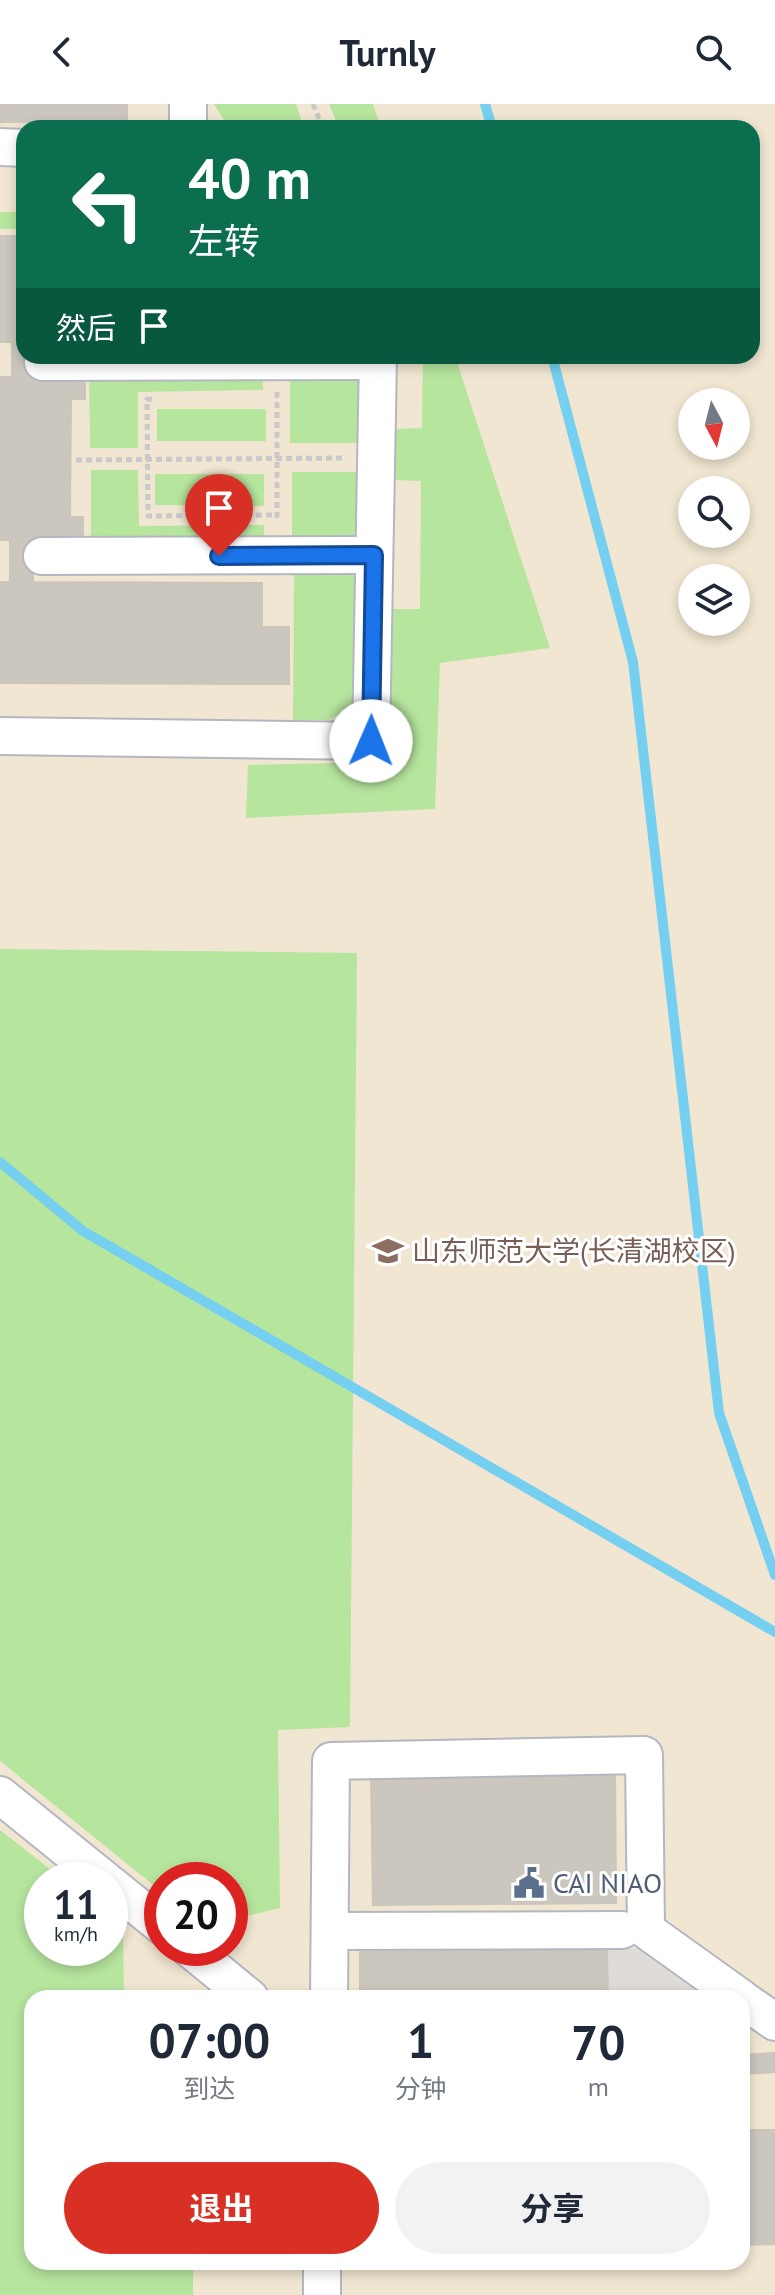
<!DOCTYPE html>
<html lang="zh">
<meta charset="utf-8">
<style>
:root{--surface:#fff;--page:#f2f2f3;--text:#1f2937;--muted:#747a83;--accent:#d93025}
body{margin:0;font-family:"PT Sans","Noto Sans SC",sans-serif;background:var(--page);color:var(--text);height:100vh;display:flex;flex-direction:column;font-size:30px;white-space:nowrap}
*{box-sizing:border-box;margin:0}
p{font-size:26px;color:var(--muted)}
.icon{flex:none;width:44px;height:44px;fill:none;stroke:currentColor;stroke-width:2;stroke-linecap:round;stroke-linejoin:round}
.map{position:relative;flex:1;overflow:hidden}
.details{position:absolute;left:24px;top:1886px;width:726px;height:280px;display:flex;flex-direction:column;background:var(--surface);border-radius:24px;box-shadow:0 4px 12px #0003}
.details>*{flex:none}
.banner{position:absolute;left:16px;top:16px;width:744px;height:244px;border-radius:24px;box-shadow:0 4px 12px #0003;background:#0b6e4f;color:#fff;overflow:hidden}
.needle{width:52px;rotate:173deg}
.buttons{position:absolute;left:678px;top:284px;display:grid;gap:16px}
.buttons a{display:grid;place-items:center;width:72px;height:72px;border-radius:50%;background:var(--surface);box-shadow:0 4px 12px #0003;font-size:40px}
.speed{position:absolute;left:24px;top:1758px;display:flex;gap:16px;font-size:40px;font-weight:700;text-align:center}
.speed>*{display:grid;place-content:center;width:104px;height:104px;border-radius:50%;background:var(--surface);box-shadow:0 4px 12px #0003;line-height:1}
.speed small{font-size:20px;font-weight:400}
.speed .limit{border:12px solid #d22;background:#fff;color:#111}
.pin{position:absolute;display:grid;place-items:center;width:68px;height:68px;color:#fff;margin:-82px -34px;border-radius:50% 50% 50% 0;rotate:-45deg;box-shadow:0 0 8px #0007}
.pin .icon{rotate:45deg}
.me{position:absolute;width:88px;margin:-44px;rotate:1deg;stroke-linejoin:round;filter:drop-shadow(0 0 6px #0008)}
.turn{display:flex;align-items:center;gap:28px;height:168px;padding:0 40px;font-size:36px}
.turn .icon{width:104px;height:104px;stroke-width:2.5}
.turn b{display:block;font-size:56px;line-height:68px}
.then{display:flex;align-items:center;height:76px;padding:0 40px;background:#0003;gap:16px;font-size:30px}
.eta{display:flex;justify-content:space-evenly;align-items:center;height:136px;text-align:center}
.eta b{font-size:48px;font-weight:700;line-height:56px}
.primary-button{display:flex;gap:16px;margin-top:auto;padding:16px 40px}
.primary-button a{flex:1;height:92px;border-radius:48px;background:var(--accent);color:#fff;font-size:32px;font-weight:700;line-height:92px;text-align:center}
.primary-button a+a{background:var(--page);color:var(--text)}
header{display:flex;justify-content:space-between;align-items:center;height:104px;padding:0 40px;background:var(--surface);font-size:36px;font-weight:700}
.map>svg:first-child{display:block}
</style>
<header><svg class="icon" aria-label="back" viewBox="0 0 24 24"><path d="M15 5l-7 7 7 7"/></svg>Turnly<svg class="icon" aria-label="search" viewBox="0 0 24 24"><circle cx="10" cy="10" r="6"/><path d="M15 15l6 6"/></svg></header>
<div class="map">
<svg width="775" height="2191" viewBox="0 0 775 2191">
<rect width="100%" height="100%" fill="#efe9e1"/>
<path fill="#f0e6d1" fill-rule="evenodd" d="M0,0H775V2191H0ZM24,24H752V252H24ZM692,298H736V342H692ZM692,386H736V430H692ZM692,474H736V518H692ZM42,1776H110V1844H42ZM162,1776H230V1844H162ZM32,1894H742V2158H32Z"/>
<g fill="#b6e59e">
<polygon points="214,0 296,0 304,24 229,24"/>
<polygon points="329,0 373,0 381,24 339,24"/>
<rect x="0" y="108" width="24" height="17"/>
<polygon points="423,252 455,252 550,544 440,559 435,705 246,714 248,661 386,658 392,505 420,505 421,377 393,376 394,325 422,324"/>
<rect x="290" y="266" width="70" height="73"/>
<polygon points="262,267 263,286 138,288 138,344 90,344 89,268"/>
<rect x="157" y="305" width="109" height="32"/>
<polygon points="91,366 138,366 139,422 264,421 264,440 91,442"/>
<polygon points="292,368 361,368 362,441 292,442"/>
<polygon points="155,370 264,370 264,402 155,401"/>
<polygon points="294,463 357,464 356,602 328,616 293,616"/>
<polygon points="0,845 357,849 350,1623 278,1626 280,1804 230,1816 230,1776 162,1776 162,1788 0,1657"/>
<polygon points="0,1726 64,1776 42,1776 42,1844 110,1844 110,1811 123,1821 124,1894 32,1894 32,2158 193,2158 193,2191 0,2191"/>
</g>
<polygon fill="#dfdcd8" points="650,1844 708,1887 708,1894 608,1894 607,1846"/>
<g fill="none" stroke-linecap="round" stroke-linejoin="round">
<g stroke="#75cff0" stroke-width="10">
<polyline points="485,0 492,24"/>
<polyline points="552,252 633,558 719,1309 775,1471"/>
<polyline points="0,1058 83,1127 775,1528"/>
</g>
</g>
<g fill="#cbc7bf" stroke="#cbc5ba" stroke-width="2">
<polygon points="0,0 127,0 127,17 0,18"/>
<polygon points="0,132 24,132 24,252 34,252 85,272 85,295 71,295 70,413 83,413 83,437 33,437 33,478 262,479 262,523 289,523 289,580 0,579 0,478 10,478 10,436 0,436 0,273 12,273 12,238 0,238"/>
<polygon points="615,1664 616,1799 373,1801 371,1666"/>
<polygon points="607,1846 608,1894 360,1894 360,1848"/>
<polygon points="775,1949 775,1968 742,1970 742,1951"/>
<polygon points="742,2026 775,2026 775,2140 742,2141"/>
</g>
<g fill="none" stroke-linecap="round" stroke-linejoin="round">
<defs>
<g id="minor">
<polyline points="188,0 188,24"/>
<polyline points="0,43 24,44"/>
<polyline points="43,258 377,257"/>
<polyline points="42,452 374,451"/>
<polyline points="0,632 371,637 378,252"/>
<polyline points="0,1691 105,1776"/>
<polyline points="110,1780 162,1822"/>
<polyline points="332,1827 622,1826"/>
<polyline points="189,1844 250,1894"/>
<polyline points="329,1894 331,1657 644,1651 646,1826 741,1894"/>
<polyline points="742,1895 775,1918"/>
<polyline points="322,2191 322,2158"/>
</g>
</defs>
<use href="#minor" stroke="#b4b7c1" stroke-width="40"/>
<g stroke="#c9c9c9" stroke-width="5" stroke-dasharray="6 4" stroke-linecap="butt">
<polyline points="313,0 323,24"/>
<polyline points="277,288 277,414"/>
<polyline points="152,295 147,295 148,412 277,411"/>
<polyline points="76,356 343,354"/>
</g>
<use href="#minor" stroke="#fff" stroke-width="36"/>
</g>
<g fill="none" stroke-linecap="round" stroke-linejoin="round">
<defs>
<polyline id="route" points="219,452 374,451 371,637"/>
</defs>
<use href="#route" stroke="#114b97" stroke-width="20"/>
<use href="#route" stroke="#1a73e8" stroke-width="14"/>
</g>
<defs>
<symbol id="university-bare" viewBox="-9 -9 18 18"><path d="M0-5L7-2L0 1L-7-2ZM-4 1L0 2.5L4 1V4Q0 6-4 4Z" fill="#8d6e63" stroke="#fff" stroke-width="2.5" paint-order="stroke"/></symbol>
<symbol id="civic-bare" viewBox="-9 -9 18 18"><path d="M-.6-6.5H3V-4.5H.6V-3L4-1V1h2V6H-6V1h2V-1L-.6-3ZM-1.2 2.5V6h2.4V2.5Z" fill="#5c6f8a" stroke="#fff" stroke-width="2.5" paint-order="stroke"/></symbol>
</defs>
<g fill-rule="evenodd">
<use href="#university-bare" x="366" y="1125" width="44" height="44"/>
<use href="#civic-bare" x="507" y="1757" width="44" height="44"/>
</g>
<g text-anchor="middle" stroke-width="6" stroke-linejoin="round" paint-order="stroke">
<g font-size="28" fill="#785e54" stroke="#fff" text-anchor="start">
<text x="412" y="1157">山东师范大学(长清湖校区)</text>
</g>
<g font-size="28" fill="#4e5e75" stroke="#fff" text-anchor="start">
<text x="553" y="1789">CAI NIAO</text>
</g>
</g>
</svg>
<div class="buttons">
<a><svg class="needle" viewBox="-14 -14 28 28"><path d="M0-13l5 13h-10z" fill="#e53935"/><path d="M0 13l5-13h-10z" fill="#747a83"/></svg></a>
<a><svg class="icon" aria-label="search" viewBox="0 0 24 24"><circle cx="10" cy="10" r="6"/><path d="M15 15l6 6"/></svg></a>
<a><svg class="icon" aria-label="layers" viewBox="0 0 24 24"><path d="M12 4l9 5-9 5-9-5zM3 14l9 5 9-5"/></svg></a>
</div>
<div class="speed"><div>11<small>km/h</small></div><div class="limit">20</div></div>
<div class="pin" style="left:219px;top:452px;background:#d93025"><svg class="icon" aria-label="arrive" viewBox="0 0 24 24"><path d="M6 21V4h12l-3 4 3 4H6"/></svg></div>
<svg class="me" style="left:371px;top:637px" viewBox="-20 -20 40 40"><circle r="19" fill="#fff"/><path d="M0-13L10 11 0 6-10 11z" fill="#1a73e8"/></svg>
<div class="banner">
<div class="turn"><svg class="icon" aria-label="left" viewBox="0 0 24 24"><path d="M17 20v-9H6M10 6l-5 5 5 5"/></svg><div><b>40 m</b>左转</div></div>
<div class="then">然后<svg class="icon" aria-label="arrive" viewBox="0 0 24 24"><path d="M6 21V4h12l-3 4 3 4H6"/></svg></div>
</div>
<section class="details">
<div class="eta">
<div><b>07:00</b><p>到达</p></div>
<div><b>1</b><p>分钟</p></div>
<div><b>70</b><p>m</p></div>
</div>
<div class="primary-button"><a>退出</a><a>分享</a></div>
</section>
</div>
